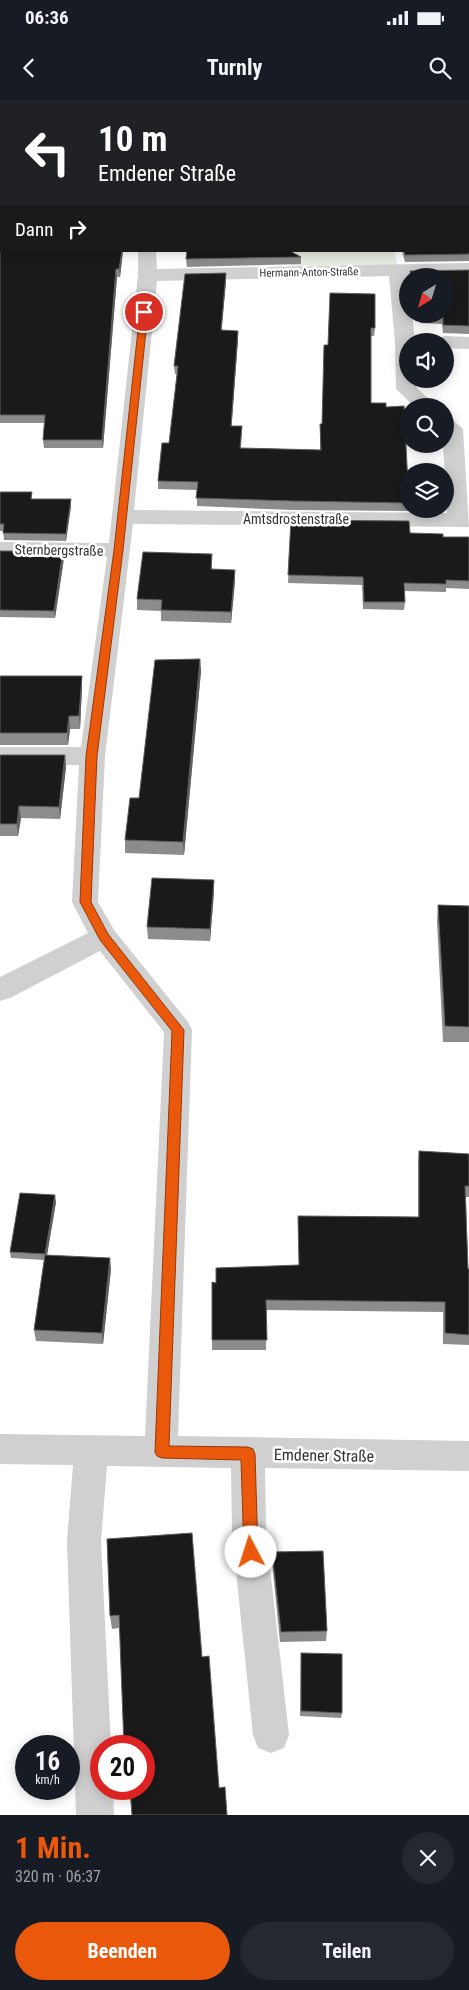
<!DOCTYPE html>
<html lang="de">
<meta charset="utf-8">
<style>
:root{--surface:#171b24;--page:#242831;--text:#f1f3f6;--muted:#9ea1a6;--accent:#ea580c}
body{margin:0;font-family:"Roboto Condensed",sans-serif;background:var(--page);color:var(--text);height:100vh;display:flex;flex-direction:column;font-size:19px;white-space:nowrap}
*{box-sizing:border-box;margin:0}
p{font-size:16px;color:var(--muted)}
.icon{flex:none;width:28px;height:28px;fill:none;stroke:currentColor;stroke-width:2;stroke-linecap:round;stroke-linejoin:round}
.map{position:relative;height:1715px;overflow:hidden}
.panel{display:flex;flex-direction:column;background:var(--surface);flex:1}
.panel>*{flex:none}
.banner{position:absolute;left:0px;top:0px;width:470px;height:152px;box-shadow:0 2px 12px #0003;background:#202124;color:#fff;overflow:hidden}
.needle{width:32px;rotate:218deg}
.buttons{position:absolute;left:399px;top:168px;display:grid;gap:10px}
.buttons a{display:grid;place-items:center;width:55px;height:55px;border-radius:50%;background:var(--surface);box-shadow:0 2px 12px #0003;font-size:25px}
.speed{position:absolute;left:15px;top:1635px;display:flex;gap:10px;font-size:25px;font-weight:700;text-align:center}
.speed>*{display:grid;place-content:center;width:65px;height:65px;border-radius:50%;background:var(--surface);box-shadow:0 2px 12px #0003;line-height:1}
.speed small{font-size:12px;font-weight:400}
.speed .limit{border:8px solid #d22;background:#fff;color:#111}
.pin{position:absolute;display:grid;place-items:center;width:42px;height:42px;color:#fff;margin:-21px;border:2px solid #fff;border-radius:50%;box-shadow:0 1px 5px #0007}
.me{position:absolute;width:55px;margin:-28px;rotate:355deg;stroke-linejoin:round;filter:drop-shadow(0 0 4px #0008)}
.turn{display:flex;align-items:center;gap:18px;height:105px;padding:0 15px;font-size:22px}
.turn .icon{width:65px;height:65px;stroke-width:2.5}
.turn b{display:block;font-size:35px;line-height:42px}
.then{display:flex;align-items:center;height:48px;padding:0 15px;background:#0003;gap:10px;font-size:19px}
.round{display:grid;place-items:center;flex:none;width:52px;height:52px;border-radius:26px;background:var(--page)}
.overview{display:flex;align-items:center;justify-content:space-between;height:85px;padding:0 15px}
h1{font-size:30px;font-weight:700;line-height:38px;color:var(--accent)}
.cta{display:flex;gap:10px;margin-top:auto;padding:10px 15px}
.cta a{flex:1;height:58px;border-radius:30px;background:var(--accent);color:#fff;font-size:20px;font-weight:700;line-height:58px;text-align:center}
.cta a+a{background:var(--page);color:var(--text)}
.status{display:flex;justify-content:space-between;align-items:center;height:35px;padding:0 25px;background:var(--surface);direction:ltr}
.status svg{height:14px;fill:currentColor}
header{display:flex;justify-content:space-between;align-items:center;height:65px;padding:0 15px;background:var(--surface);font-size:22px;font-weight:700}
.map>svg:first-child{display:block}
</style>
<div class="status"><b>06:36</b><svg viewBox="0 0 49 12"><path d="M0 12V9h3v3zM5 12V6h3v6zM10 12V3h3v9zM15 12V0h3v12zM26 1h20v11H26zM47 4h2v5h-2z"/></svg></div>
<header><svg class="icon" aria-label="back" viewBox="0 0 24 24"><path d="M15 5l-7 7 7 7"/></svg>Turnly<svg class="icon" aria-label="search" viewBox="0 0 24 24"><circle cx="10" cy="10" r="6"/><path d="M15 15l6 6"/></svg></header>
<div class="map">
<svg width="469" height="1715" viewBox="0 0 469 1715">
<rect width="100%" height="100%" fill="#fff"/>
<polygon fill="#e6ecdf" points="297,151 395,151 397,165 290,166"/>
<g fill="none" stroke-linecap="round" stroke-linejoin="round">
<g fill="#d0d0d0" fill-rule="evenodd">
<polygon points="134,0 203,0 134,1"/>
<polygon points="138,151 156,151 157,169 469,163 469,175 408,176 408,214 412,214 415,241 408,241 408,279 416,279 416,287 436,306 414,306 396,289 395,242 389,176 157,181 134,410 447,413 443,344 445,344 445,317 452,319 463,329 469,427 133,424 105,656 98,802 114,830 188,922 192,930 178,1336 469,1341 469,1371 265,1368 266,1433 289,1635 284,1648 271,1653 258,1648 253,1635 232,1433 231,1368 107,1366 101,1441 111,1646 101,1646 101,1689 113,1689 114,1715 76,1715 67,1441 73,1365 0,1364 0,1334 145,1336 164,932 100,851 10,898 0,901 0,877 88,833 72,802 79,665 0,665 0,647 81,647 107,457 0,456 0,442 109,443 138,175"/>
<polygon points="445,236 469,237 469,249 445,248 445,241 436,241 438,238"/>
</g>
</g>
<g fill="#8c8c8c">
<polygon points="469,126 469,161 405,162 402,151 469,151"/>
<polygon points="0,145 123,151 120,177 117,177 103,348 44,348 43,340 45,323 0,323"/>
<polygon points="301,157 301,164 187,167 186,159"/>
<polygon points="469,170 469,234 443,233 442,224 420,223 417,214 445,214 445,176 410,176 410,171"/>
<polygon points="226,173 226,181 221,230 238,239 231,326 242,326 241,348 320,350 320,324 322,324 328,245 330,193 375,228 374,236 371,236 371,303 386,307 408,385 408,411 292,410 197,406 197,390 158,389 158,381 169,343 177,274 175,274 174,266"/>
<polygon points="0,392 33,399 71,406 66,441 4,440 3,431 0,431"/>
<polygon points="291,420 443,437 469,437 469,489 446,488 446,492 404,491 405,502 404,510 363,509 362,485 288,483"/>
<polygon points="0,451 63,451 64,458 55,518 0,517"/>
<polygon points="212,465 212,469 235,481 231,523 161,521 161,511 137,510 137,499"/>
<polygon points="200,559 201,571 184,755 125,753 125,740 139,698"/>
<polygon points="0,576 82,576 82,588 80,629 70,629 68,645 0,645"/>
<polygon points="0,655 65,655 66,667 60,719 21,718 18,736 0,736"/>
<polygon points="214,792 210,841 148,839 147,827"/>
<polygon points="438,805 469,806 469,942 443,942 437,821"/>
<polygon points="419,1051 469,1054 469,1097 466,1097 468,1169 469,1169 469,1245 443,1244 443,1212 266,1210 266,1250 212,1250 212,1182 216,1183 299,1165 298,1116 418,1117 418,1062"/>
<polygon points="56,1102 47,1155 111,1169 103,1244 36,1241 34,1230 44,1160 11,1158 10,1152"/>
<polygon points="107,1439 202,1557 219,1688 144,1689 119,1528 112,1529 110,1516"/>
<polygon points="272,1452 327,1531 326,1541 280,1542 272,1462"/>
<polygon points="301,1558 342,1613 341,1618 300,1616"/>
</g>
<g fill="#5f5f5f">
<rect x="0" y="130" width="1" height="8"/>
<polygon points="122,151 123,151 120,177 119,169"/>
<polygon points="116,169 117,177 103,348 102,340"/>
<polygon points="226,173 226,181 221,238 221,230"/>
<polygon points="238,231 238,239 231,334 231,326"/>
<polygon points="71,399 71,406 66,441 66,434"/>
<polygon points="63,451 64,458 55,518 54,511"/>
<polygon points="235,470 235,481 231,523 231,512"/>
<polygon points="200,559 201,571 184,755 183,742"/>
<polygon points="82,576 82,588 80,629 79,616"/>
<polygon points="69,616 70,629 68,645 67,633"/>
<polygon points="65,655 66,667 60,719 59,707"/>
<polygon points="19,706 21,718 18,736 17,724"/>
<polygon points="214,780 214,792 210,841 210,829"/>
<polygon points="55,1095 56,1102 46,1161 45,1154"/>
<polygon points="110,1158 111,1169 103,1244 102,1233"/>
</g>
<g fill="#1a1a1a" stroke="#5f5f5f">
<rect x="0" y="94" width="1" height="36"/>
<polygon points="469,126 469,154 405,155 404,151 469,151"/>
<polygon points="1,144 1,151 122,151 119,169 116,169 102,340 43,340 45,315 0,315 0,145"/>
<polygon points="187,151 290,151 301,157 186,159"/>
<polygon points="469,170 469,226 443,225 443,217 420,216 420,214 445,214 445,176 411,176 410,171"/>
<polygon points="226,173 221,230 238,231 231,326 242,326 240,348 321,350 320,324 322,324 324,245 328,245 330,193 375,194 375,228 371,228 371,303 386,303 386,307 404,306 408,385 408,403 292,401 196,398 198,382 158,381 162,343 169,343 178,266 174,266 185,174"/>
<polygon points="0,392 32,392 31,399 71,399 66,434 3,433 4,424 0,424"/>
<polygon points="291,420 409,421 410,433 443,434 443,437 469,437 469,481 446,480 446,484 404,483 405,502 364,502 363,477 288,475"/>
<polygon points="0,451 63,451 54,511 0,510"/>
<polygon points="143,452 212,454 211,469 235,470 231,512 161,510 162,500 137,499"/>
<polygon points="200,559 183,742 125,740 130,698 139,698 155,560"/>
<polygon points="0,576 82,576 79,616 69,616 67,633 0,633"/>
<polygon points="0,655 65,655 59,707 19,706 17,724 0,724"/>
<polygon points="152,778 214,780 210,829 147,827"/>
<polygon points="438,805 469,806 469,927 445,926"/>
<polygon points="419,1051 469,1054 469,1086 465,1086 468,1169 469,1169 469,1235 445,1233 445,1202 266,1200 267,1240 212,1240 212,1182 216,1183 216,1168 299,1165 298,1116 419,1117"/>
<polygon points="20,1093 55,1095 45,1154 10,1152"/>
<polygon points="45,1155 110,1158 102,1233 34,1230"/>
<polygon points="192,1433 202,1557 209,1556 219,1688 225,1687 227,1715 132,1715 130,1689 144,1689 144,1646 124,1646 119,1515 110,1516 107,1439"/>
<polygon points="323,1451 327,1531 281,1532 272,1452"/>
<polygon points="301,1553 342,1554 342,1613 301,1611"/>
</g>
<polygon fill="#ea580c" stroke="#983908" points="144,210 148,212 123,450 97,656 91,802 108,834 184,930 169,1346 248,1347 253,1349 255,1354 258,1452 256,1456 251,1458 246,1456 244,1452 241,1360 162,1358 157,1356 155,1352 172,931 100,840 80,802 86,656 114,450 140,212"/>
<g text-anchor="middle" stroke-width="5" stroke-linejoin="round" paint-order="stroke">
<g font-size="11" fill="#333" stroke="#fff">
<text transform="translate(309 172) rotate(-1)" y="4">Hermann-Anton-Straße</text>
</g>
<g font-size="14" fill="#333" stroke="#fff">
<text x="296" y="424">Amtsdrostenstraße</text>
<text transform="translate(59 450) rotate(1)" y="5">Sternbergstraße</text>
</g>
<g font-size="16" fill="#333" stroke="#fff">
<text transform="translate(324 1355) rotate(1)" y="6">Emdener Straße</text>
</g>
</g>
</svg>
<div class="buttons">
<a><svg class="needle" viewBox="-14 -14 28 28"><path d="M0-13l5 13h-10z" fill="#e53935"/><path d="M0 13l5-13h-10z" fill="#9ea1a6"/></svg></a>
<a><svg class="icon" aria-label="sound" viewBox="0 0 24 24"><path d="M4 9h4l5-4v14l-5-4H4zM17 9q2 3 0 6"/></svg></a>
<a><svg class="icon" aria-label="search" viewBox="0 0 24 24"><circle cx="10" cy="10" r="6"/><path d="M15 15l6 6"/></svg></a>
<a><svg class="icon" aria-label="layers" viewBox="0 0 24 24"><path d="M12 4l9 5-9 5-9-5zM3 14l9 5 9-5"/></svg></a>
</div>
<div class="speed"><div>16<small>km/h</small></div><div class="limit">20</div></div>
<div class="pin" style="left:144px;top:212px;background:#d93025"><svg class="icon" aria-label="arrive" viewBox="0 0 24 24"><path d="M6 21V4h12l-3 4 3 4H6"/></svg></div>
<svg class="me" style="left:251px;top:1452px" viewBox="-20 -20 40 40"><circle r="19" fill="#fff"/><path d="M0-13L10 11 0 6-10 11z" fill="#ea580c"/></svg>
<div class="banner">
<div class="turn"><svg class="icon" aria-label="left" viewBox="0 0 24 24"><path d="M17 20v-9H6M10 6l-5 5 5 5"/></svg><div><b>10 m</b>Emdener Straße</div></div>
<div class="then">Dann<svg class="icon" aria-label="right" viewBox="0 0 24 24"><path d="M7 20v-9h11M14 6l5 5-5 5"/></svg></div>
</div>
</div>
<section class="panel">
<div class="overview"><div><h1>1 Min.</h1><p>320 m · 06:37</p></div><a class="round"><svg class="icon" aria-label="close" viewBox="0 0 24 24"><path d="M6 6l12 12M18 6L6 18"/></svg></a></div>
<div class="cta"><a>Beenden</a><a>Teilen</a></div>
</section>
